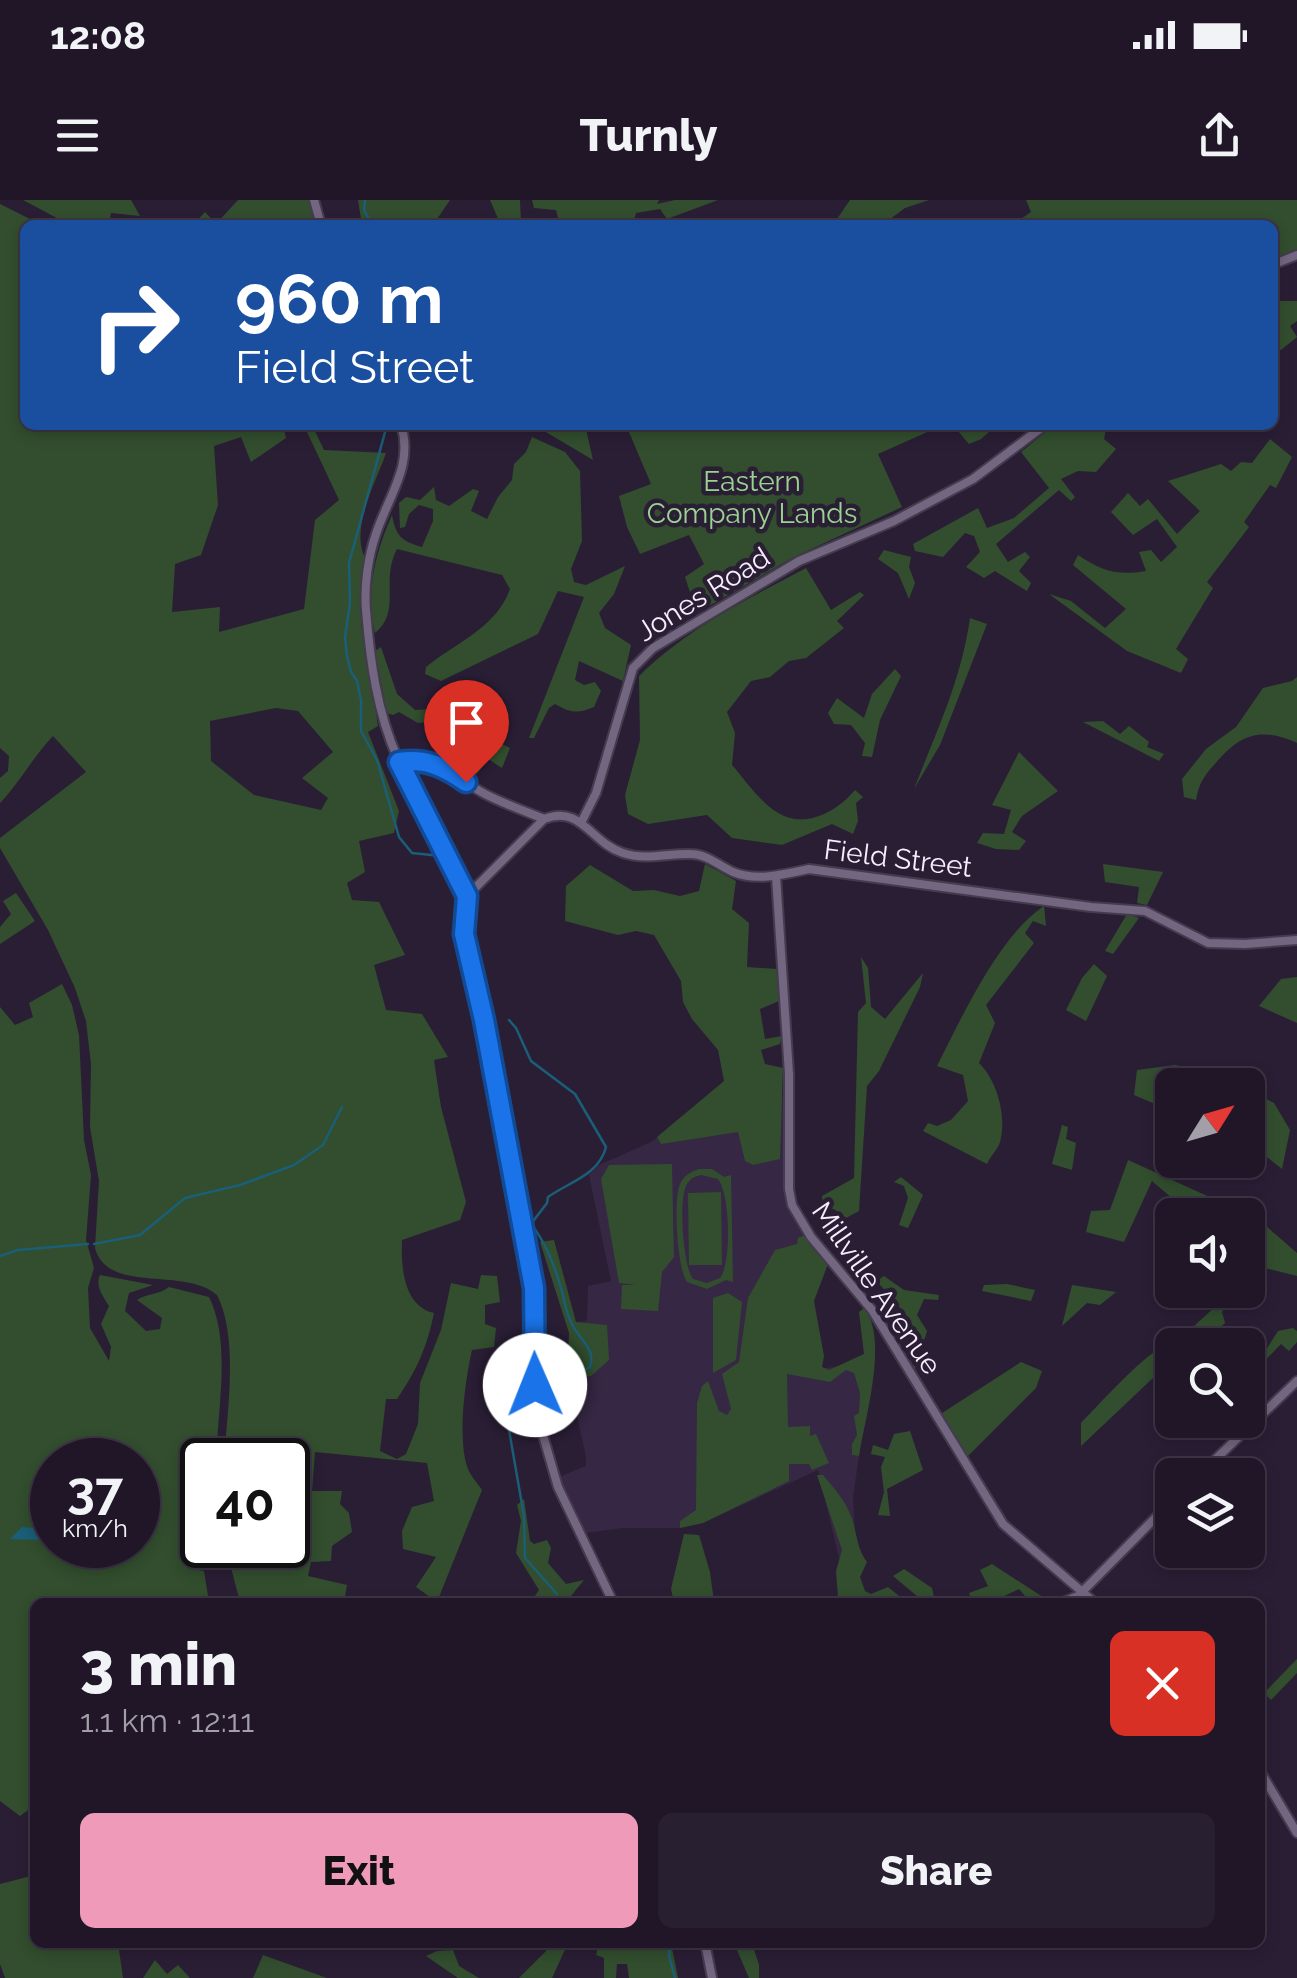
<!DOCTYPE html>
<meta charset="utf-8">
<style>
:root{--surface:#201628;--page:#281f30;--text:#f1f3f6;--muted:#a29fa8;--line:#3d3545;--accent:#ef9ab8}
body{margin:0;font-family:Raleway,sans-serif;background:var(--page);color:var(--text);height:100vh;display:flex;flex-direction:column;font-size:38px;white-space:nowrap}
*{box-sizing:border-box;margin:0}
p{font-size:32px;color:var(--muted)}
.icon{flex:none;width:55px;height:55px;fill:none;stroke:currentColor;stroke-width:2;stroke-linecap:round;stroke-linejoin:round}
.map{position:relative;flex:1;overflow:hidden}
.panel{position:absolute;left:30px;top:1398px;width:1235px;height:350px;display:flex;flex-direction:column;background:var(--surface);border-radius:15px;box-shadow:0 5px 15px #0003,0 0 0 2px var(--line)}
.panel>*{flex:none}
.banner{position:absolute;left:20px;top:20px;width:1258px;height:210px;border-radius:15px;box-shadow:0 5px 15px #0003,0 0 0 2px var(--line);background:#1a4fa0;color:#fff;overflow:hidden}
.needle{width:65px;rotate:53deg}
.controls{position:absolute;left:1155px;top:868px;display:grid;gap:20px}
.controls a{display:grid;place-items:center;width:110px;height:110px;border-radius:15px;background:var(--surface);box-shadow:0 5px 15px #0003,0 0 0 2px var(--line);font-size:50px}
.speed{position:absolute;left:30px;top:1238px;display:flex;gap:20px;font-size:50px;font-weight:700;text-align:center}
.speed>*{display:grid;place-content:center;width:130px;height:130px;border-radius:50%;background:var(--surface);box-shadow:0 5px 15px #0003,0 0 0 2px var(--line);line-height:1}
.speed small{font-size:25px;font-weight:400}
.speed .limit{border:5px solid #111;border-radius:15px;background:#fff;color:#111}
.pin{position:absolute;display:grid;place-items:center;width:85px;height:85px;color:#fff;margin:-102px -42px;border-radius:50% 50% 50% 0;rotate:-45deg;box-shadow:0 0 10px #0007}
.pin .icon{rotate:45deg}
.me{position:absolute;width:110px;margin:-55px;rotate:359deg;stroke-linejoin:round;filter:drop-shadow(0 0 8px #0008)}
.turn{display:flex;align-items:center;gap:35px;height:210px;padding:0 50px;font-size:45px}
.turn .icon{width:130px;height:130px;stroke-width:2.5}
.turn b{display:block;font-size:70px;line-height:85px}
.round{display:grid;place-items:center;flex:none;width:105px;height:105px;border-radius:15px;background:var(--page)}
.headline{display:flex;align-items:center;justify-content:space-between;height:170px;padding:0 50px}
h1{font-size:60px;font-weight:800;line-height:75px}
.button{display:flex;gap:20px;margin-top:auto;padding:20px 50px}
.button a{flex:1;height:115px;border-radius:15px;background:var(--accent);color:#111;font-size:40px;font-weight:800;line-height:115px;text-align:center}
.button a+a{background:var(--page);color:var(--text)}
.status{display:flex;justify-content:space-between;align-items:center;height:70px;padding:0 50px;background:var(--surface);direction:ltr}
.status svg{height:28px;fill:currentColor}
header{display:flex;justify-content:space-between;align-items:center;height:130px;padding:0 50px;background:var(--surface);font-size:45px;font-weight:800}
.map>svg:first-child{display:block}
</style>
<div class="status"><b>12:08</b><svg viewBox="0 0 49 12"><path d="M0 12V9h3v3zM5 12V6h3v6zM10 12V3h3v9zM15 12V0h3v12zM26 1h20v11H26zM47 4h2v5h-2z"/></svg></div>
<header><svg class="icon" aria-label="menu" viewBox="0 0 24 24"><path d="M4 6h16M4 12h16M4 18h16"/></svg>Turnly<svg class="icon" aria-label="share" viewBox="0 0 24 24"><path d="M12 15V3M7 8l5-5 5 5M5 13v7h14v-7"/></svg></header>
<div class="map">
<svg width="1297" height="1778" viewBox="0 0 1297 1778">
<rect width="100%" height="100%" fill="#2a1e35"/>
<polygon fill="#362744" points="732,883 784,897 784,978 787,1006 797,1024 821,1055 801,1072 814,1170 873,1161 853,1297 855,1333 862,1357 840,1362 818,1270 703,1323 680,1328 622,1328 586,1333 559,1277 586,1266 586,1257 575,1206 543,1201 541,1162 582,1147 576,1122 587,1121 588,1086 611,1081 589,975 599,965 651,942"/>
<g fill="#324e2e" fill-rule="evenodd">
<polygon points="23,0 131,0 140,16 111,13 109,25 70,25"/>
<polygon points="238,0 311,0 318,25 193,25 205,12 216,24"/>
<polygon points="358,0 450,0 433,25 362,25"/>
<polygon points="490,0 520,0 521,24 500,23"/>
<polygon points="532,0 659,0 657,4 675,0 718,0 667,19 660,9 636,13 634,20 617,25 560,25 556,10 534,8"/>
<polygon points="850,0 929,0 905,8 882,25 833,25"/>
<polygon points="1026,0 1297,0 1297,49 1273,61 1272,25 1012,25 1031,12"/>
<path d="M0,4L42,25H25V225H283L286,238L251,262L241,237L214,246L218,305L201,355L175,364L172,412L220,407L219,432L304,409L315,320L339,300L307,232L314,229L324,250L386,253C376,282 350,328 365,358L361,423L378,526L368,532L399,611L394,633L359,641L365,672L347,683L352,700L379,702L405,755L374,765L386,810L422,814L448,857L434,860L441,907L466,1002L460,1020L402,1040C401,1066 403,1106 434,1113C427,1147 417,1170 397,1199H386L380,1251L397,1259L406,1254L418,1224L420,1183L441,1130L451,1083L478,1089L481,1075L497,1076L500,1102L485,1105V1124L496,1128L494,1147L472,1150C465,1181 457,1240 468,1269C471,1276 478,1284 482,1290L437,1402L416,1387L436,1357L403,1349L402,1331L412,1307L434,1301L427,1263L315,1252L312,1291H342L340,1304L349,1313L352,1332L332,1346L331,1361L311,1362L308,1376L347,1385L344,1402H240L225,1345H288V1260H224C227,1213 239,1138 217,1095C184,1066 108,1095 95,1048L99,981L90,927L91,864L86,821L75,788L48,730L0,648V638L86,572L53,536C33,557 20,582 0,603V578L8,571L9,556L0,548ZM276,508L298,511L333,552L302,578L328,598L321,610L254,595L211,561L210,521Z"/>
<polygon points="1273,101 1297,101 1297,121 1290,126 1297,137 1281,150 1273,148"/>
<polygon points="534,225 585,225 593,260"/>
<polygon points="626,225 943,225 878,254 902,307 792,358 697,413 685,377 704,364 689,335 640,354 627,327 619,296 651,284"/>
<polygon points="953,225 997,225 981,239 969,244"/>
<polygon points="1054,225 1112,225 1106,229 1104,239 1116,249 1096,272 1078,271 1061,279 1075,297 1071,301 1059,290 996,344 1008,362 1025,352 1030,357 1019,371 1031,383 1027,391 995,371 984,378 966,367 980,352 974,336 965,333 943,357 915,351 913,344 978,308 987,328 1014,318 1049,288 1021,252"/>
<path d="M532,237L565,252L580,271L582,341L571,369L574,382L586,385L625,366L614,394L599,413L605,428L631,445L623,481L579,461L575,480L584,485L595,482L601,491L594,507C577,514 571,513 555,504L549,508L534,538H529L584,397L558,391L538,434L441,481L425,474L426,467C457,442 496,428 510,389L502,375L397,349C380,381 402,411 375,433C365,393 375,353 392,315C396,336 401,341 422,347L433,321V309L419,305L409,314L405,327L400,328L399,303L406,297L420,300L434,287L436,300L449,306L473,289L479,291L471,311L487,319L498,297L512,280L514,264L526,252Z"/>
<path d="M1270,239L1292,257L1276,288L1270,285L1244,322L1249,327L1207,382L1213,388L1176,449L1188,459L1181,473L1127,451L1049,394L1071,401L1105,428L1126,409L1073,365L1078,355C1102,371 1117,376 1146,371L1139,352L1151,350L1161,362L1177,347L1157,319L1133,335L1111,312L1128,293L1140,306L1148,299L1177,334L1200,311L1168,281L1221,264L1231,271L1241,262L1252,263Z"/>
<polygon points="884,350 911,357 909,367 915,383 909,399 898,373 878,359"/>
<path d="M806,368L831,410L860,392L864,395L837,421L844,428L806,458L789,461L770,477L751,481L727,512L735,533L732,565C746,581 764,608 784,616C811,627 839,609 855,590L863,597L856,603L858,621L853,634L832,624L782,645L732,638L707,615L648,624L628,614L625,595L640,540L639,476C688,428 746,400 806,368Z"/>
<path d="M970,418L987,424L940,545L914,589C937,530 961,481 970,418Z"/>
<polygon points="381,447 397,494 415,510 448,508 463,492 472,502 459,517 463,525 510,548 502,568 488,559 477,574 473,572 481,551 465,540 450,564 438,556 454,528 444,520 418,523 399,512 393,515 387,513 375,451"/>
<polygon points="895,469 901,476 880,520 872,557 862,556 865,543 851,525 834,524 828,513 837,498 864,518 872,494"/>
<path d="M1297,477V543C1259,526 1239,535 1214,565C1203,577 1199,584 1196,600L1184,597L1182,579L1206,549L1236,527L1263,488L1292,481Z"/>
<polygon points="1103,521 1120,534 1129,526 1149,542 1147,547 1164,554 1159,561 1083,522"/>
<polygon points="1019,552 1058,591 1022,616 1012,632 1026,641 1019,650 996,649 977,643 983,633 1004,634 1011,610 992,605"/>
<polygon points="705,664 736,681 732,709 749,723 747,767 777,769 779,801 760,809 765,839 782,836 780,844 761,850 765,864 783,868 780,959 753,965 745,961 738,932 661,944 657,937 724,881 718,850 692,819 683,802 681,781 654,735 636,731 618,735 565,721 566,686 590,665 633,691 654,690 680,696 699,691"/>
<polygon points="1103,664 1163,672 1147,705 1137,703 1139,687 1105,682"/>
<polygon points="16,693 35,721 0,744 0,727 11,714 3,701"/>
<path d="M1044,706L1046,726L1033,721L1025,733L1034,743L986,805L995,823L979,863C997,881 1007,915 1000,942C998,949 990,957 987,964L923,931L928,923L937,926L951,920L968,901L963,875L937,866C961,819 999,735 1044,706Z"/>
<polygon points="1127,714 1139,718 1113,754 1105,751"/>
<polygon points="861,757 868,768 871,807 885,819 923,773 920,787 879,871 867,886 859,1011 846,1018 834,1009 823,1008 822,996 854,978 858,812 866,803"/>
<polygon points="1094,764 1107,776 1086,821 1066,810 1082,778"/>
<polygon points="1297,777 1297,823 1259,806 1281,779"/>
<path d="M62,784L72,805L79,835L84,940L91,975L86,1040L94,1068L88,1088L90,1128L109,1161L111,1147L101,1124L109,1106C103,1096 95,1086 100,1075L153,1085L129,1093L125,1111L146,1131L160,1129L162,1118L137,1100C147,1093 159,1095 169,1087L209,1097C230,1139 219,1200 217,1246L216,1260H202V1324L191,1326L193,1369L204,1371L209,1402H35V1605L20,1616L0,1601V807L15,825L33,817L29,803ZM52,1260H138V1345H52Z"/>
<polygon points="1175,865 1220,874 1240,885 1172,885 1172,892 1159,889 1155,904 1134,895 1137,870"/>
<polygon points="1248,889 1274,903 1290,930 1282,969 1248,942"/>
<polygon points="1062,925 1068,927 1066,939 1076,943 1072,970 1052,964"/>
<polygon points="1128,960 1258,1019 1297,1053 1297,1076 1257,1066 1248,1074 1248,1068 1259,1060 1252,1033 1248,1029 1248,1015 1225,1015 1212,1007 1208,1015 1184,1015 1186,1010 1152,981 1124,1042 1086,1032 1091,1011 1110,1010"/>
<polygon points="672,964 674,1057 662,1072 658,1111 621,1109 622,1085 636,1085 619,1083 601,979 609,965"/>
<path d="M699,969H712L724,977L731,975L733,1082L726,1080L707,1089L687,1082C677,1068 673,1000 680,984C684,975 691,972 699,969ZM701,975L718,979C730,994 732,1062 720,1078L707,1083L693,1079C683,1067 678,997 687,984C692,977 694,977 701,975Z"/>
<polygon points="901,977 923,995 908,1028 899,1025 908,998 904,986 894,982"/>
<polygon points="721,992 722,1065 689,1065 688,993"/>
<path d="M805,1035L828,1064L814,1101L824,1156L822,1167L829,1170L864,1154L859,1112L864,1108C889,1138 865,1218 859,1256L852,1255V1244L857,1235L854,1216L859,1213L860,1193L854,1173L846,1170L830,1182L787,1174L788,1227L810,1226V1236L816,1234L829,1263L812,1270L809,1264H789V1281L703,1323L680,1328V1321L696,1310L697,1203L702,1186L708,1181L719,1211L727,1215L731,1209L722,1174L739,1162L748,1098L775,1050L797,1044L798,1038Z"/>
<polygon points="554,1040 576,1122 607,1125 609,1160 591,1176 546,1181 544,1164 568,1155 569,1133 540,1042"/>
<path d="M884,1076L904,1090L939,1095L938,1100L924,1099L917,1115L927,1131L915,1169L909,1158L917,1143C910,1116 895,1100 876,1081Z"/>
<polygon points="1007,1084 1035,1090 1031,1101 982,1091 984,1085"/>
<polygon points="1072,1085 1116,1092 1100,1105 1087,1103 1062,1126"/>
<path d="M1229,1090H1235L1222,1112L1225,1123C1213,1135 1200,1134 1189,1145H1172V1160L1081,1246V1223C1101,1203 1157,1138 1182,1139C1197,1121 1216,1109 1229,1090Z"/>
<polygon points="728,1093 742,1102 736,1160 713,1173 713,1098"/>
<polygon points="1293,1128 1297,1131 1297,1142 1289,1151 1281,1144 1254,1172 1248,1168 1248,1162 1251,1163 1262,1156 1278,1131"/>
<polygon points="1021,1162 1042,1171 1036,1188 965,1259 939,1215"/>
<polygon points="910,1231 923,1270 887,1289 890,1316 878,1315 884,1292 881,1267 885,1257 871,1254 873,1245 888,1250 894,1234"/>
<path d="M817,1275H823C833,1287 845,1300 851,1316C857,1331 856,1348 867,1362L860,1377L865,1391L871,1394L888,1387L903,1399L900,1402H849L838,1397L836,1371L842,1350Z"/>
<polygon points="524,1299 530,1341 534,1344 547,1340 551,1348 548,1363 566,1384 584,1380 566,1402 549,1399 548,1402 531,1402 539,1390 516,1353 521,1321 517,1305"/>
<polygon points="684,1334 699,1335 710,1372 714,1402 674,1402 671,1389"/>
<polygon points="992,1364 1049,1401 1030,1402 1019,1389 992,1402 972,1402 969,1393 988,1386 980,1370"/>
<polygon points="904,1369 932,1388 935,1402 924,1402 893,1376"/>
<polygon points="1297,1459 1297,1473 1271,1500 1264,1493"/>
<polygon points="35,1675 35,1742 118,1743 123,1778 5,1778 0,1764 0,1684"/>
<polygon points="546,1743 568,1743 552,1778 519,1778 549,1748"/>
<polygon points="599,1743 671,1743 678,1778 629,1778 627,1764 617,1764 616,1778 604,1778 604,1758 596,1755"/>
<polygon points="734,1743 752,1743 759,1765 759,1778 749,1778"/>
<polygon points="453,1750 459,1766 479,1778 458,1778 426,1756 437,1751"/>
<polygon points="263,1755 327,1778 253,1778"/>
<polygon points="155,1760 167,1774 178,1765 190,1778 143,1778"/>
</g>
<polygon fill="#1a5e77" points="22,1327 47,1329 52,1333 38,1340 10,1339"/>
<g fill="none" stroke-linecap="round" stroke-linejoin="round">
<g stroke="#1a5e77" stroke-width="2.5">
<polyline points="365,0 364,10 372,25"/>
<polyline points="387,225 349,363 350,403 345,437 347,456 351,472 357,481 361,500 361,531 377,560 399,637 412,653 441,656 463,704"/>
<polyline points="468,716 493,810"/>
<path d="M509,820L516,828L531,861L575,894L606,947C599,975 569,982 548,997L547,1003L531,1024C544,1040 555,1066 561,1088C565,1101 566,1115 573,1126C581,1141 596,1149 590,1167L584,1170L563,1162L539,1173"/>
<polyline points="94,1044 140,1035 185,998 240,985 294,965 323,945 342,907"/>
<polyline points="0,1056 18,1050 88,1044"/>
<path d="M533,1179C519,1192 508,1211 509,1230L524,1316L525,1358L557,1394"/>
<polyline points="670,1742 669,1756 675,1778"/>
</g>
<defs>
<g id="tertiary">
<polyline points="314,0 321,25"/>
<polyline points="1272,65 1297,55"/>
<path d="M401,225C414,265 388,297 376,334C368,357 364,386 366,410C370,460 377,513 398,559C418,605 452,647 467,696"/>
<path d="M399,561C436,556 456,578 485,594C504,604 525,611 544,619C581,604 591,643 623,653C647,661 667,653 691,654C707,654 719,666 733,672C757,682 785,674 809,669L1091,707L1145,711L1208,743L1245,744L1297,740"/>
<polyline points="544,619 467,696 464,734 484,820 534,1088 535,1184 542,1232 558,1287 613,1402"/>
<polyline points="582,621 596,593 633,468 653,448 799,361 894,321 973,279 1045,225"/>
<polyline points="776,676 789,874 789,989 792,1005 811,1037 872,1110 1003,1324 1094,1402"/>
<polyline points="1199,1275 1297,1181"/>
<polyline points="1063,1402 1078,1396 1172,1301"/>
<polyline points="1260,1571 1297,1633"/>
<polyline points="705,1742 712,1778"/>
</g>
</defs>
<use href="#tertiary" stroke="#453b4e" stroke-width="12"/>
<use href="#tertiary" stroke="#736680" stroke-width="8"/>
</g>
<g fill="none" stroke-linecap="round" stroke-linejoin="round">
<defs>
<path id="route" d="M466,582C445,567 426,558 399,562L467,696L464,734L484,820L534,1088L535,1185"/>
</defs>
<use href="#route" stroke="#114b97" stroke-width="25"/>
<use href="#route" stroke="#1a73e8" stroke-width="18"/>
</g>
<g text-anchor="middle" stroke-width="9" stroke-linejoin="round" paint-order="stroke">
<g font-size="28" fill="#99d291" stroke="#2a1e35">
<text x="752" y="291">Eastern<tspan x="752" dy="32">Company Lands</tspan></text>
</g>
<g font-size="28" fill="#f6eefd" stroke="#2a1e35">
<text transform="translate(703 394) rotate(-32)" y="10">Jones Road</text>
<text transform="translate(898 658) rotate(7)" y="10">Field Street</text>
<text transform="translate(877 1088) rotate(55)" y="10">Millville Avenue</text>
</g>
</g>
</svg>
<div class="controls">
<a><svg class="needle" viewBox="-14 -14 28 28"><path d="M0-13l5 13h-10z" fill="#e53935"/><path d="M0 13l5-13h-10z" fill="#a29fa8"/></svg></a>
<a><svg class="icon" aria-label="sound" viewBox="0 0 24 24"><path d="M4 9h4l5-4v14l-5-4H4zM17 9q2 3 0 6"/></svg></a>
<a><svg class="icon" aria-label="search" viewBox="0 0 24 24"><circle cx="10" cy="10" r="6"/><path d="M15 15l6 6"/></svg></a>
<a><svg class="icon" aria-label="layers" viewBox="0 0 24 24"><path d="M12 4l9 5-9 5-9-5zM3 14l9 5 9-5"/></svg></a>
</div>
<div class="speed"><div>37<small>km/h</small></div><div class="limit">40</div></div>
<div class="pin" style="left:466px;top:582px;background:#d93025"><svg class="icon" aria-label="arrive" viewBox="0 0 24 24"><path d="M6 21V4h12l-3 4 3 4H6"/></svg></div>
<svg class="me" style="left:535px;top:1185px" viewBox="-20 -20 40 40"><circle r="19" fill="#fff"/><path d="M0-13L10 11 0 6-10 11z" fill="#1a73e8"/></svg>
<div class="banner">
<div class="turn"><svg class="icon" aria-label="right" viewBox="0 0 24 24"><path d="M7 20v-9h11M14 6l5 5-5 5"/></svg><div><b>960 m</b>Field Street</div></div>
</div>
<section class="panel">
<div class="headline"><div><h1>3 min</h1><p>1.1 km · 12:11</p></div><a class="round" style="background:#d93025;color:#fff"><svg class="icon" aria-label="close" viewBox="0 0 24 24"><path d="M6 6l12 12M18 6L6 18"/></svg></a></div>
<div class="button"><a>Exit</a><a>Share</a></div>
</section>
</div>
